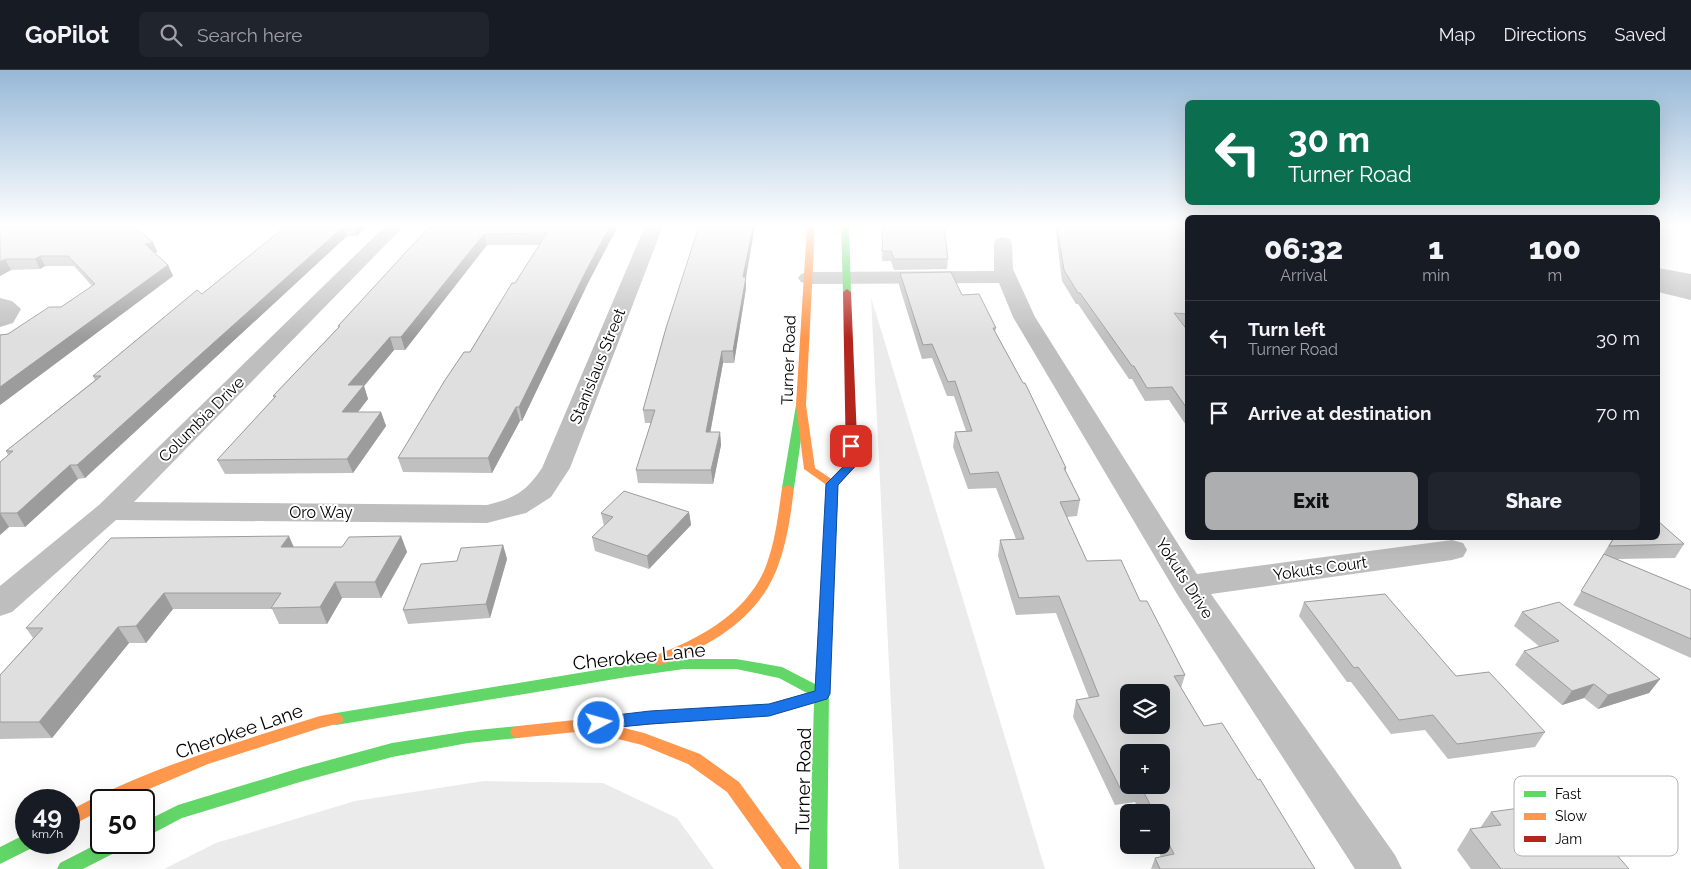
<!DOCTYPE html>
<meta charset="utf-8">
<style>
:root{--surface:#171b24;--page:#20242c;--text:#f1f3f6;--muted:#9ea1a6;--line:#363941;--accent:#adaeaf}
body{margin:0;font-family:Raleway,sans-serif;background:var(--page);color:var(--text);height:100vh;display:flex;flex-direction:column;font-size:19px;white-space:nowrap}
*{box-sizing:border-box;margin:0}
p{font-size:16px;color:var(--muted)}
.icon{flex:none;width:28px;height:28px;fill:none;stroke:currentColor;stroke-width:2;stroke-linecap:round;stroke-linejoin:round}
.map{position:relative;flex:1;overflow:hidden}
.side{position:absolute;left:1185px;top:145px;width:475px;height:325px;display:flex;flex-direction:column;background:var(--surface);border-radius:8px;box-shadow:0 5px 20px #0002}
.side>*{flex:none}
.guide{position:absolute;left:1185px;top:30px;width:475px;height:105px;border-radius:8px;box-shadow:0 5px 20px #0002;background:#0b6e4f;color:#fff;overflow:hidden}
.controls{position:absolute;left:1120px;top:614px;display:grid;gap:10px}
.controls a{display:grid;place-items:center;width:50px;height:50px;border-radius:8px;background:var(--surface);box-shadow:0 5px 20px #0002;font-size:25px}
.speed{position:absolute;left:15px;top:719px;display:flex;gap:10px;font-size:25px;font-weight:700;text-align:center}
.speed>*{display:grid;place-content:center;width:65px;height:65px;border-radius:50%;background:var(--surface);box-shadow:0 5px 20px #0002;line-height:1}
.speed small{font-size:12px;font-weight:400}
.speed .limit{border:2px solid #111;border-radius:8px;background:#fff;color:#111}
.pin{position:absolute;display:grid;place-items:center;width:42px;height:42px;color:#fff;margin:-21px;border-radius:10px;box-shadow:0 2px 8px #0006}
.me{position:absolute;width:55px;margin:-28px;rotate:84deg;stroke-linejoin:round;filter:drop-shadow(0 0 4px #0008)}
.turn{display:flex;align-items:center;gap:18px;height:105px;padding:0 20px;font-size:22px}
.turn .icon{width:65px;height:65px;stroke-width:2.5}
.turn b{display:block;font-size:35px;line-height:42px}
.eta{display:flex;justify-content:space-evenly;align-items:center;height:85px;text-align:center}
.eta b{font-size:30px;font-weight:800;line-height:35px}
.cta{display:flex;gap:10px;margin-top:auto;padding:10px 20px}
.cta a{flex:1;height:58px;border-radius:8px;background:var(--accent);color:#111;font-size:20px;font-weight:800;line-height:58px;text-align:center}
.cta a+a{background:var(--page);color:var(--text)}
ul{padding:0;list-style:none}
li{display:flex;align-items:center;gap:15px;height:75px;padding:0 20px;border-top:1px solid var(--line)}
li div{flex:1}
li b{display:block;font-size:19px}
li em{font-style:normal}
header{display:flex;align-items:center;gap:30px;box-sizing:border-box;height:70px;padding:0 25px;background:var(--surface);border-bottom:1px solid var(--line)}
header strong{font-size:24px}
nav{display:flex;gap:28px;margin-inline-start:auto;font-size:18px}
.search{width:350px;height:45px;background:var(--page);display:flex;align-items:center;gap:12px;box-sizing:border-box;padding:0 18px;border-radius:8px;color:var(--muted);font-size:19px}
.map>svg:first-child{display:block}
</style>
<header>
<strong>GoPilot</strong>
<div class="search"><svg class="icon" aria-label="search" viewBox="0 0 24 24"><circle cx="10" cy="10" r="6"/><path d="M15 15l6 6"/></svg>Search here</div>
<nav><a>Map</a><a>Directions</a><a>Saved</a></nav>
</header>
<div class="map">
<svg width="1691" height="799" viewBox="0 0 1691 799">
<rect width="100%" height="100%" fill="#fff"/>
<g fill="#ebebeb">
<polygon points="871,227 1045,799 899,799"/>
<polygon points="484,711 603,713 677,748 714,799 164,799 216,773 355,731"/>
</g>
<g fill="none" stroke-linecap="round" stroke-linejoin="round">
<polygon fill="#bebebe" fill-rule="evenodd" points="1658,198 1691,204 1691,230 1658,222"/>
<g fill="#bebebe" fill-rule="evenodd">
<path d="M385,156H404L134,432L487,435C515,428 526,422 542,398L645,156H663L570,398L551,427L526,443L487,453L116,450L12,542L0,546V516L99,435Z"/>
<polygon points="1003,167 1010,169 1012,173 1013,199 1035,247 1197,504 1452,470 1463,473 1467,480 1463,487 1452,490 1211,524 1395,785 1402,799 1355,799 1177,524 1013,247 999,213 808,214 801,212 798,208 801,204 808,202 994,201 994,173 996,169"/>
<polygon points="0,228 12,231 21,239 13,253 0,257"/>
</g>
<g fill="#63d668" fill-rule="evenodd">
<polygon points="841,156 849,156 851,222 847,225 843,222"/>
<polygon points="801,332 806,335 794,418 788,421 782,418 796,335"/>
<polygon points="831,441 837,445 829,625 827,799 809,799 814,633 769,646 719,649 714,647 711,643 714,639 719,637 769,634 807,623 779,608 736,599 684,599 627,607 336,655 331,653 328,649 331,645 336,643 627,595 684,589 736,589 782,597 815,614 825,445"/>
<polygon points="518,656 524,658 526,662 524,666 518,668 468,673 392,687 300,712 182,748 144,768 144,752 178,735 300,698 392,673 468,661"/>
<polygon points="26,764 26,772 34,772 32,778 0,794 0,777"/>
<polygon points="101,772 126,772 124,778 83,799 57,799 60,793"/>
</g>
<g fill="#ff974d" fill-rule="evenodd">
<polygon points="807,156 815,156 806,335 815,398 836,412 838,414 832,417 828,416 804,399 796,335"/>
<path d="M788,415L794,418C791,442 788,467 780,490C763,545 715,574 664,594L659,595L654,594L652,590L654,586C698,569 743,546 764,501C775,475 778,446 782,418Z"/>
<polygon points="719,637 724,639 727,643 724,647 719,649 620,657 644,663 700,684 739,712 802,799 782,799 727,722 688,694 642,675 598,664 595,660 518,668 512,666 510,662 512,658 518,656 650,642"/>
<path d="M336,643L341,645L344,649L341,653L320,658L208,694L123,730H101V740L69,757V741C147,698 235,673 320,646Z"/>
</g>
<polygon fill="#b3261e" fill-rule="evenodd" points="847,219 851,222 858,394 838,415 837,445 831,449 825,445 826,414 846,393 843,222"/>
</g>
<g fill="#c0c0c0">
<polygon points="0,156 153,172 157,182 155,183 168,195 173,206 0,335 0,265 8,264 61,237 92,216 74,196 45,196 40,199 11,200 0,206"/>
<polygon points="286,156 368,156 357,166 347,166 85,408 78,409 25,457 9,457 0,465 0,392 8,385 6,381 95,310 93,306 202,224"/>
<polygon points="430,156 618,156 588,213 522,351 520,351 492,403 403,402 398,388 470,282 540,175 487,175 405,280 394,280 364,316 368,329 358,342 381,342 386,356 353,403 225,404 217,390 274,328 273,326 339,257 338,256"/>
<polygon points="755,156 746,207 746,218 734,293 723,293 710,362 720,362 721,375 713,414 638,413 636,400 651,353 645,353 643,340"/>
<polygon points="883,156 948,189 947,199 894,200 891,191 882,191"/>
<polygon points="1055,156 1188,156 1188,256 1183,256 1188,261 1188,358 1169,330 1145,331 1132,309 1129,309 1078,234 1076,234 1062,211"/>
<polygon points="900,203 962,225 996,258 995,262 1066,398 1066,402 1080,430 1077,446 1067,447 1087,491 1140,531 1185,605 1181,618 1204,656 1315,799 1151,799 1155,788 1161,787 1155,775 1161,775 1161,742 1140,742 1135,732 1115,735 1073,647 1076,630 1089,628 1056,543 1016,545 998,486 1000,470 1016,469 996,418 968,419 953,377 955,362 966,361 954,326 947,326 932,288 922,289 899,215"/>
<polygon points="1188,371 1188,382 1185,379"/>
<polygon points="689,442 691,455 649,499 595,481 592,467 604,456 601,443"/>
<polygon points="401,466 407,482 381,528 342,528 327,554 279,554 272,539 173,539 146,573 129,573 52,668 0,669 0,605 33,568 26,558 294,477 342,477"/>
<polygon points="1559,468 1658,468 1684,474 1675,488 1617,489 1691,520 1691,588 1573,535 1613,468 1561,469"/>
<polygon points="503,475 507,489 490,548 408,554 403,540 457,491"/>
<polygon points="1304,532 1545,662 1535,677 1448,689 1425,660 1391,664 1351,612 1347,612 1299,546"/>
<polygon points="1522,542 1660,609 1649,623 1598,639 1584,628 1562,635 1515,595 1524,581 1539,576 1514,556"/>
<polygon points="1491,742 1629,799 1471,799 1457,780 1470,759 1480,758"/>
</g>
<g fill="#9c9c9c">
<polygon points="344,156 347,166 85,408 77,395"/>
<polygon points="354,156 368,156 357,166"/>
<polygon points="610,156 618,156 588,213 522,351 519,337 586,201"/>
<polygon points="753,156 755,156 744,218 743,207"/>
<polygon points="484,164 487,175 405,280 401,267"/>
<polygon points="153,172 157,182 149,185 145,174"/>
<polygon points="40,186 45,196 40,199 35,189"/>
<polygon points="5,189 11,200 0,206 0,192"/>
<polygon points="168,195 173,206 0,335 0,317"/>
<polygon points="746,207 746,218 734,293 733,281"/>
<polygon points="390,267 394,280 364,316 368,329 347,356 342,342 348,315"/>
<polygon points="722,281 723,293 708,375 706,362"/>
<polygon points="516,337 520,351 492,403 488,388"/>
<polygon points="381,342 386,356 353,403 347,389"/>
<polygon points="720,362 721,375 713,414 711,400"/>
<polygon points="70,395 78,409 25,457 17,443"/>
<polygon points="689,442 691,455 649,499 647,486"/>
<polygon points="0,443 9,457 0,465"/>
<polygon points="289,466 296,482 281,477"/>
<polygon points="401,466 407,482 381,528 375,512"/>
<polygon points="503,475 507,489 490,548 486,534"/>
<polygon points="335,512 342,528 327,554 320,537"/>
<polygon points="164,523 173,539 146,573 136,556"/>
<polygon points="118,557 129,573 52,668 39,652"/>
<polygon points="1660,609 1649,623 1598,639 1608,625"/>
<polygon points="1594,614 1584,628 1562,635 1572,621"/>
</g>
<g fill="#dfdfdf" stroke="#9c9c9c" fill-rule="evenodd">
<polygon points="0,156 133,156 153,172 145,174 168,195 0,317 0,265 8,264 49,237 61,237 95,214 68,186 40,186 35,189 5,189 0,192"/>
<polygon points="286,156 344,156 77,395 70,395 17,443 0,443 0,392 13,381 6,381 101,306 93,306 197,220 202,224"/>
<polygon points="430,156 610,156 586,201 519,337 516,337 488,388 398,388 445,310 464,282 470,282 512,213 515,213 547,163 484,164 401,267 390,267 348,315 364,315 342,342 381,342 347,389 217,390 276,326 273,326 340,256 338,256"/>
<polygon points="699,156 753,156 743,207 746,207 733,281 722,281 706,362 720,362 711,400 636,400 655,340 643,340 666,258"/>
<polygon points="883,156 944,156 948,189 894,189 891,181 882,181"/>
<polygon points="1057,156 1188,156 1188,244 1174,243 1188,261 1188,340 1172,317 1147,318 1134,296 1132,296 1080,223 1078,223 1064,200"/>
<path d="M951,202L962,225L979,224L996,258H993L1023,313H1025L1066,398H1064L1080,430L1060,432L1087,491L1121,490L1140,531H1147L1185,605L1174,606L1204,656L1222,653L1258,710L1260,709L1315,799H1160L1155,788L1174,784L1161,758V742H1154L1140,715H1161V682H1129V715H1140L1120,718L1076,630L1099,626L1059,526L1019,528L1000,470L1024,469L998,402L970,404L955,362L972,361L955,311L948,312L932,274L923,275L900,203ZM1129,622H1161V655H1129Z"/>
<polygon points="624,421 689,442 647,486 592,467 613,447 601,443"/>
<polygon points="1658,451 1684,474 1609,476 1614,468 1658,468"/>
<polygon points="289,466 281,477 342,477 349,467 401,466 375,512 335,512 320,537 271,538 281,523 164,523 136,556 118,557 39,652 0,652 0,605 43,558 26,558 111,468"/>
<polygon points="503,475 486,534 403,540 421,494 457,491 461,478"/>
<polygon points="1604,484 1691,520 1691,569 1581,521"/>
<polygon points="1385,524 1456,606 1489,602 1545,662 1457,674 1433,645 1399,650 1358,597 1354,598 1304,532"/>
<polygon points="1559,532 1660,609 1608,625 1594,614 1572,621 1524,581 1559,571 1522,542"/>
<polygon points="1570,731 1629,799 1501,799 1470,759 1501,755 1491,742"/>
</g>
<linearGradient id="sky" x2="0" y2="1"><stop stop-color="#97b8d7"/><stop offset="0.58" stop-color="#fff"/><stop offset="1" stop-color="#fff" stop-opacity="0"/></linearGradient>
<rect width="1691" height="268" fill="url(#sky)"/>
<polygon fill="#1a73e8" stroke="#114b97" points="851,372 856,376 857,394 838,415 830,624 827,629 769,646 650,654 599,659 593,657 591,653 593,649 599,647 650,641 769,634 815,621 826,414 846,394 845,376"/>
<g text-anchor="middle" stroke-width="4" stroke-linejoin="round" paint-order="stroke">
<g font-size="16" fill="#000" stroke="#fff">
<text transform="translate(788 290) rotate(-88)" y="6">Turner Road</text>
<text transform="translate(597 296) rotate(-68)" y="6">Stanislaus Street</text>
<text transform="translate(201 349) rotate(-45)" y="6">Columbia Drive</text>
<text x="321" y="448">Oro Way</text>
<text transform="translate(1320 498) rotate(-8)" y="6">Yokuts Court</text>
<text transform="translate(1185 508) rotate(57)" y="6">Yokuts Drive</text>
</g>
<g font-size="19" fill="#000" stroke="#fff">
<text transform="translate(639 586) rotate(-6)" y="7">Cherokee Lane</text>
<text transform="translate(239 661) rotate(-19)" y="7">Cherokee Lane</text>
<text transform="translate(803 711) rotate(-89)" y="7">Turner Road</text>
</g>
</g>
<rect x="1514" y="706" width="164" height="80" rx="8" fill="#fff" stroke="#b2b2b2" stroke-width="1"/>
<rect x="1524" y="721" width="22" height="6" fill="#63d668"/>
<rect x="1524" y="743" width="22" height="7" fill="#ff974d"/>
<rect x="1524" y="766" width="22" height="6" fill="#b3261e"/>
<g font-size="14" fill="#000">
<text x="1555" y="729">Fast</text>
<text x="1555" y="751">Slow</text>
<text x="1555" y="774">Jam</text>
</g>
</svg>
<div class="controls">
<a><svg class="icon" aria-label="layers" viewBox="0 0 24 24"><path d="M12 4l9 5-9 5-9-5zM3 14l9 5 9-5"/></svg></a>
<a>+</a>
<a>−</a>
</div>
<div class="speed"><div>49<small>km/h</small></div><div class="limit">50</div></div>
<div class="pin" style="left:851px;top:376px;background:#d93025"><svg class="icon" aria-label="arrive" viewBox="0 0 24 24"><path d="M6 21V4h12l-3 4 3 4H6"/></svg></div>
<svg class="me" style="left:599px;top:653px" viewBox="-20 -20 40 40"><circle r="17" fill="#1a73e8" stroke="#fff" stroke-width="3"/><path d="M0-11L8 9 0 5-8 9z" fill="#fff"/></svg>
<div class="guide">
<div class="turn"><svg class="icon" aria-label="left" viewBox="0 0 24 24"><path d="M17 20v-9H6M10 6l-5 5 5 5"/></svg><div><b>30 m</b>Turner Road</div></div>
</div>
<section class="side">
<div class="eta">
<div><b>06:32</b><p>Arrival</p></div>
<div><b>1</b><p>min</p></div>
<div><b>100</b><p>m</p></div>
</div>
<ul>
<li><svg class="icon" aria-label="left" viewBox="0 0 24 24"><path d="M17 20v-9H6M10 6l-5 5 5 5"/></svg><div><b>Turn left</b><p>Turner Road</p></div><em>30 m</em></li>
<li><svg class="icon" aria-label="arrive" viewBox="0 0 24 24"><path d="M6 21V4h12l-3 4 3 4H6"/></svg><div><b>Arrive at destination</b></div><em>70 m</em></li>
</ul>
<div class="cta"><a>Exit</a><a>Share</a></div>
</section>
</div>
